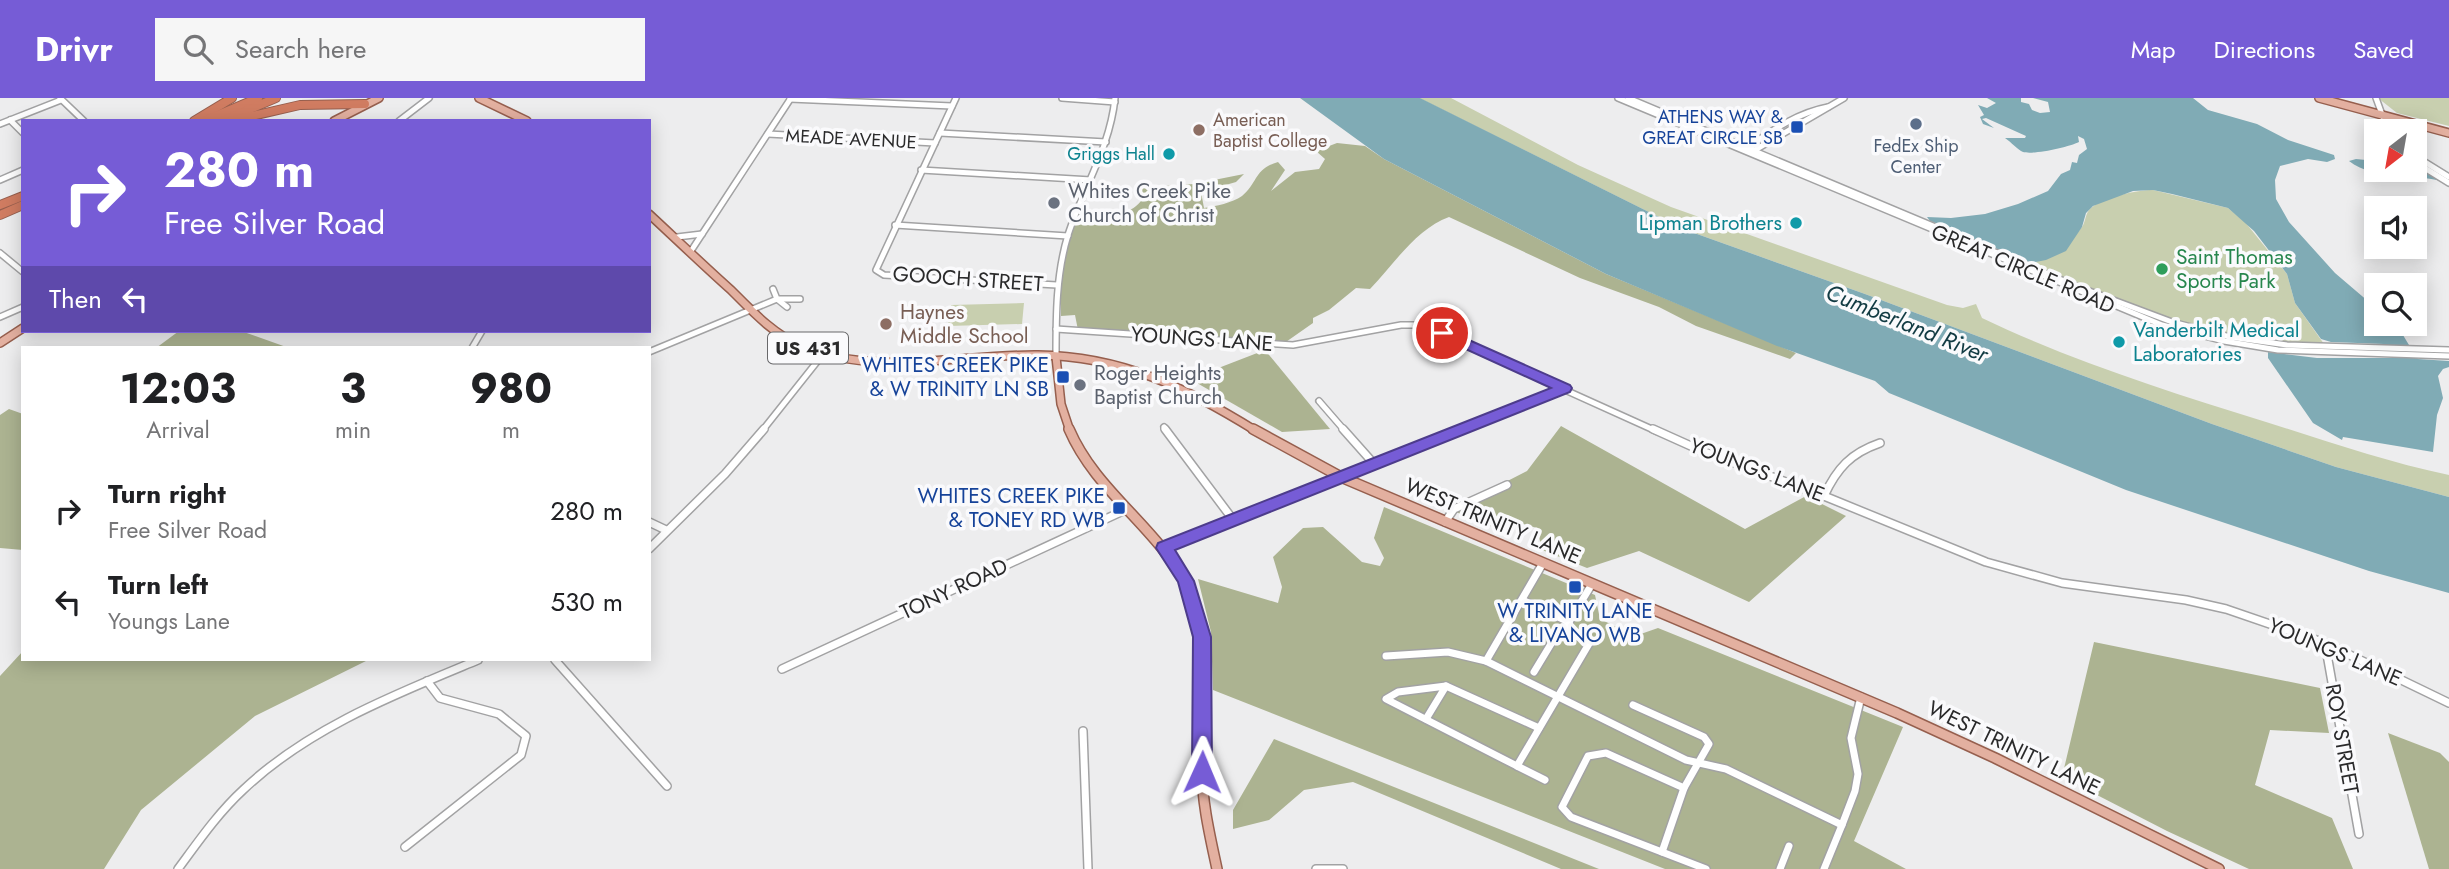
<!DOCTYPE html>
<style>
:root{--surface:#fff;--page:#f6f6f6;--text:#202124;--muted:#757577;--accent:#765cd6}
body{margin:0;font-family:Jost,sans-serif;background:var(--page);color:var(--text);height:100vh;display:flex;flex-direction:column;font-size:26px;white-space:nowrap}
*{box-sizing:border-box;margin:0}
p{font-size:23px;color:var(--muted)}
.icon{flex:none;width:38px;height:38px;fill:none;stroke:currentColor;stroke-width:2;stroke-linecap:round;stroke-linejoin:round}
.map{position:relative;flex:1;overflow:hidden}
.panel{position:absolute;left:21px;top:248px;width:630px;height:315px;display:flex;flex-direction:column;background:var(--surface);border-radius:0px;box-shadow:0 4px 18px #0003}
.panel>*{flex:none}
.banner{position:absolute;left:21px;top:21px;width:630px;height:214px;border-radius:0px;box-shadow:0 4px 18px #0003;background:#765cd6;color:#fff;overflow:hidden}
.needle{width:46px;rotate:211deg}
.fabs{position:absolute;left:2364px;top:21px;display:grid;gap:14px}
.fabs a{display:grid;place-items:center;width:63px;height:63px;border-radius:0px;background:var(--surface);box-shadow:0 4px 18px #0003;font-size:35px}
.pin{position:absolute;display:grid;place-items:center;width:60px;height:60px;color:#fff;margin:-30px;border:4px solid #fff;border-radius:50%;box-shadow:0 2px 7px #0007}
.me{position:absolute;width:77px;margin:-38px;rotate:1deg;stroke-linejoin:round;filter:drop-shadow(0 0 5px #0008)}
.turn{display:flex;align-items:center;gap:24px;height:147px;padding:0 28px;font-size:32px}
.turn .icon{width:91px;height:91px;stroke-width:2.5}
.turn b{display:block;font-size:49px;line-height:60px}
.then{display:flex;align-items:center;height:66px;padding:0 28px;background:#0003;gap:14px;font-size:26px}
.eta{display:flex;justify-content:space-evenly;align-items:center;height:119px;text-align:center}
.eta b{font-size:42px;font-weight:700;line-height:49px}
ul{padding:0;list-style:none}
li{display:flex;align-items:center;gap:21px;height:91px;padding:0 28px}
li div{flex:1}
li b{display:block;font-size:26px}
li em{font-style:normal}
header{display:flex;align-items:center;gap:42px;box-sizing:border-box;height:98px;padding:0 35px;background:var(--accent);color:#fff}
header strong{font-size:33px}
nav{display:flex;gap:38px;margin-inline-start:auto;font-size:24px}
.search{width:490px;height:63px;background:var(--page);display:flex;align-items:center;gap:18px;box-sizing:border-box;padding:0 24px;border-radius:0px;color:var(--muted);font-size:26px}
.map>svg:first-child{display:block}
</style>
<header>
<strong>Drivr</strong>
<div class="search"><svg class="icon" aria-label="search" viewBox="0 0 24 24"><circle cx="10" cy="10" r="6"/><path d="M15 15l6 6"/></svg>Search here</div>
<nav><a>Map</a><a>Directions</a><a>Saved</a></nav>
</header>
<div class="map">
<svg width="2449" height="771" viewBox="0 0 2449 771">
<rect width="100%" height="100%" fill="#ededee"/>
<g fill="#c8cfaf">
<path d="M1419,0H1451L1578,67L1671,109L1947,207L1963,210L1976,206L1982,220C2072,263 2170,294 2266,324C2327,343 2386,364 2449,377V399L2336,369L2212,326L1865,196L1683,131Z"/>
<polygon points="2378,0 2449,0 2449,28 2397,15"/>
<path d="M2153,92L2228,110L2245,124L2287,176L2295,205L2324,246C2299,244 2274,244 2249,240C2173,230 2100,195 2030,167C2043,161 2073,142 2082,129C2086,123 2085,115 2091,110C2104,99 2137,92 2153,92Z"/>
<polygon points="1024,205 1022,226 948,228 951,207"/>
</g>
<g fill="#acb391">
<path d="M1337,45L1365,48L1384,61L1606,176L1796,255L1790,261L1696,228L1659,209L1580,180L1449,119C1416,131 1394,166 1370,191L1356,190L1329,212L1313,220V225L1283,246L1078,232L1075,217L1061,218V191L1057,187L1076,115L1091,111L1095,117C1114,115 1132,118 1143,100L1135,90L1194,86L1244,76L1236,84L1201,94L1204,110C1216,108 1232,105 1242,98C1258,85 1254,71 1278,64L1285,72L1271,93L1295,74L1319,71L1325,61L1316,53Z"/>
<polygon points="179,233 241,233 289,250 156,250"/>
<polygon points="1265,252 1330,331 1282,334 1190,281"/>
<polygon points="9,311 23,316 23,452 0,450 0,317"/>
<polygon points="1561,328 1745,431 1806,398 1846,418 1749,504 1639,453 1587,470 1542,452 1537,430 1523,426 1505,434 1451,412 1527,373"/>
<polygon points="1384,409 1595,497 1600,521 1635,538 1658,530 1903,629 1854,743 1906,771 1665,771 1213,592 1211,534 1198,481 1278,505 1282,489 1273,459 1303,430 1323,429 1362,464 1380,468 1384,460 1374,440"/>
<polygon points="2094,544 2320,590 2329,635 2270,632 2255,687 2332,720 2353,771 2249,771 2167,733 2062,679"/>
<polygon points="23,553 23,562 368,562 255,618 141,712 104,771 0,771 0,578"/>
<polygon points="2388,635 2440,655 2449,664 2449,771 2429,771"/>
<polygon points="1274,641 1599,771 1561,771 1353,684 1304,692 1269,722 1233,731 1233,712"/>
</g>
<g fill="#80abb5">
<polygon points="1300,0 1420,0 1683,131 1865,196 2212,326 2336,369 2449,399 2449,495 2369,473 2126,392 1889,295 1875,283 1777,248 1606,176 1384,61"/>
<path d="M1987,0H2021V4L2029,6L2032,12L2040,15L2050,14L2048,4L2033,0H2193L2208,12L2257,26L2288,42L2334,57L2335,61L2327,64L2308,61L2280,68L2275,82L2276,101L2289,124L2335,175L2376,210V226H2394C2405,237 2409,249 2418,261L2449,263V269L2443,271L2438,278L2443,300L2437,317L2433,354L2343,339L2342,342L2313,325L2268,260V254L2317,260H2395L2384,246L2331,244L2321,241L2295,205L2287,176L2254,133L2228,110L2172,96L2153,92L2133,93L2093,108L2086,115L2082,129L2066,153L2046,162L2031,165L1930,123L1927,119L1951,120L1985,116L2018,106L2048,93L2061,76L2070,72L2072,64L2077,65L2079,57L2087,51L2084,41L2078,38L2079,44C2069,49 2034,57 2023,54C2018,52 2011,44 2005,40H2025L2026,38L1986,20L1982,21L1994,30L1983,26L1980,19L1984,17L1978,7L1987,10L1996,5Z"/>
<path d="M2356,61L2376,63V72H2415V69L2441,83C2412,75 2375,83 2349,63Z"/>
</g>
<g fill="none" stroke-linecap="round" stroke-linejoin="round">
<defs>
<g id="minor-far1">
<polyline points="60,0 84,23"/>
<polyline points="956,0 876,172 884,177 1057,187"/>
<polyline points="1062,0 1115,4"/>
<polyline points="1618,0 2162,227 2224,243 2278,252 2449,258"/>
<polyline points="1628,0 2076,188 2172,224 2230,239 2287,247 2449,252"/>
<polyline points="2376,0 2388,33"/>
<polyline points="790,1 952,8"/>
<polyline points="10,22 23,35"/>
<polyline points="399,23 429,0"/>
<polyline points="0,26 61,2"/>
<polyline points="940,35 1106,44"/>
<polyline points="768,36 935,45"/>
<polyline points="1752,51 1755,52 1844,0"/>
<path d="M1749,52L1748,49C1773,32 1797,15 1828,9"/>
<polyline points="2415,58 2449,79"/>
<polyline points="2415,64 2449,85"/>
<polyline points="921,72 1091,82"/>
<polyline points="0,82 23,72"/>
<polyline points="895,127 1068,138"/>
<polyline points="677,139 702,136"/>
<polyline points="691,153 791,0"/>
<polyline points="0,155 23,174"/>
<polyline points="773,191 777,201 800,201"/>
<polyline points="0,219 23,209"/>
<polyline points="1056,231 1293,247 1401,227 1421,227 1656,333"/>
<polyline points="472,250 482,233"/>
<polyline points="649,254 777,201 787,209"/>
<path d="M1056,259C1056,218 1056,176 1068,137C1083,90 1110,50 1115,0"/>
<polyline points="1319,303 1345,333"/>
<polyline points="1164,329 1167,333"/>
<polyline points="762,333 824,255"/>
<polyline points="1458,333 1564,290"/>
</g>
<g id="minor">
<polyline points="1165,331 1234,423"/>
<polyline points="1343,331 1375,367"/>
<polyline points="1653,331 1702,353 1824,398 1986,464 2062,485 2186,502 2226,511 2325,545 2449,605"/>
<path d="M1824,398C1837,370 1851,355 1880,345"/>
<polyline points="649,424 666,432"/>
<polyline points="1445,424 1454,411 1507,387"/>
<polyline points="1164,450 1462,331"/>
<polyline points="649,451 725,376 764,331"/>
<polyline points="1543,465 1486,563 1686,662 1726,671 1842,727 1855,693 1858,676 1851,640 1861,599"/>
<polyline points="1522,502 1569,524 1564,532"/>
<polyline points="1569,524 1592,486"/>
<polyline points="2325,545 2359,736"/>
<polyline points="1386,558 1448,554 1486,563"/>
<polyline points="555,562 667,688"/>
<polyline points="782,571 1125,412"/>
<polyline points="1534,574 1557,536 1564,532 1590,544 1517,668 1545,682"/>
<polyline points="1633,607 1704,639 1709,646 1684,690 1606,655 1588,658 1562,709 1571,719 1706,771"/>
<polyline points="1426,621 1446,588"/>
<polyline points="1083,633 1088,771"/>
<polyline points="1517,668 1386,601 1398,594 1446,588 1539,630"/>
<polyline points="405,749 521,657 526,638 499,616 440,600 427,583"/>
<polyline points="1662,754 1684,690"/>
<path d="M178,771C198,744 218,715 243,692C308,630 396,596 478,562"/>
<polyline points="1316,771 1343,771"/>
<polyline points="1780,771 1789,748"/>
<polyline points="1824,771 1842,727"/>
</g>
<g id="major-far1">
<polyline points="479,0 527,23"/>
<polyline points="2319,0 2449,35"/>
<polyline points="334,23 379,0"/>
<path d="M649,116C676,141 703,167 731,192C752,213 773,236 801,248C875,279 961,256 1038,257C1122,258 1187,290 1256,333"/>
<polyline points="0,245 23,230"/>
<polyline points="1056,259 1061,306 1070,333"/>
</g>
<g id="major">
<path d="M1069,331C1098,399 1167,434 1193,502C1214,555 1202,616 1202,671C1202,705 1210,738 1217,771"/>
<polyline points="1253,331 1341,379 1897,615 1995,660 2219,771"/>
</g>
<g id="highway">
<polyline points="194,23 232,0"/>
<polyline points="204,23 258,0"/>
<polyline points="222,23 276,0"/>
<polyline points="230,23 300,7 365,6"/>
<polyline points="0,107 23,98"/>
<polyline points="0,117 23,107"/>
</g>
</defs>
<use href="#minor-far1" stroke="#a2a2a3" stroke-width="8"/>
<use href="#minor" stroke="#a2a2a3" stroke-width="10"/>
<use href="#major-far1" stroke="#965f4e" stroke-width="10"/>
<use href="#major" stroke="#965f4e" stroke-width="12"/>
<use href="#highway" stroke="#965f4e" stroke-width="10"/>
<use href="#minor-far1" stroke="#fff" stroke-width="5"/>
<use href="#minor" stroke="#fff" stroke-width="7"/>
<use href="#major-far1" stroke="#e3b0a0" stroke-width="7"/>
<use href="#major" stroke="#e3b0a0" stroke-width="9"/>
<use href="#highway" stroke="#d07c61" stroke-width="8"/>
</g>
<polygon fill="#765cd6" stroke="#4d3c8b" stroke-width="2" points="1442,230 1570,287 1572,290 1570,294 1175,452 1194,483 1211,539 1212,674 1209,679 1202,682 1195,679 1192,674 1193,539 1178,484 1156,450 1158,445 1551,290 1437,238 1435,235"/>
<circle fill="#5c6f8a" stroke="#fafafc" stroke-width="2.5" cx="1916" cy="26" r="7"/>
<g fill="#1a4fb4" stroke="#fafafc" stroke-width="2.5">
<rect x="1790" y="22" width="14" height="14" rx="3.5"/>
<rect x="1056" y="272" width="14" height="14" rx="3.5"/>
<rect x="1112" y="403" width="14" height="14" rx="3.5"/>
<rect x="1568" y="482" width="14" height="14" rx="3.5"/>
</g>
<g fill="#8d6e63" stroke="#fafafc" stroke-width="2.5">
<circle cx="1199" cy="32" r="7"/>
<circle cx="886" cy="226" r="7"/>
</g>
<g fill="#0f9aa8" stroke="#fafafc" stroke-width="2.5">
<circle cx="1169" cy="56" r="7"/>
<circle cx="1796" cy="125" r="7"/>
<circle cx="2119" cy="244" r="7"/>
</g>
<g fill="#6b7280" stroke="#fafafc" stroke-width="2.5">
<circle cx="1054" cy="105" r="7"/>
<circle cx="1080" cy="287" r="7"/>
</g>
<circle fill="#2e9e5b" stroke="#fafafc" stroke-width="2.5" cx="2162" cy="171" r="7"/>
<g text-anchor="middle" stroke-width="7" stroke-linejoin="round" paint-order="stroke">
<g font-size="18" fill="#164399" stroke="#fafafc" text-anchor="end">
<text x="1783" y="25">ATHENS WAY &amp;<tspan x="1783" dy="21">GREAT CIRCLE SB</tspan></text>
</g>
<g font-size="18" fill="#785e54" stroke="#fafafc" text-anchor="start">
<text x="1213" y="28">American<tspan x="1213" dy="21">Baptist College</tspan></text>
</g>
<g font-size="18" fill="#2a2a2b" stroke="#fafafc">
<text transform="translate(851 41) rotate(3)" y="6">MEADE AVENUE</text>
</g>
<g font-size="18" fill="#4e5e75" stroke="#fafafc">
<text x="1916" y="54">FedEx Ship<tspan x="1916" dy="21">Center</tspan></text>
</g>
<g font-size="18" fill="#0d838f" stroke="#fafafc" text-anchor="end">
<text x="1155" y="62">Griggs Hall</text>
</g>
<rect fill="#fafafc" stroke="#68686a" stroke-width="2" x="768" y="234.5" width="80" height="31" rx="5"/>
<g font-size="19" font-weight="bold" fill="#2a2a2b">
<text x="808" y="257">US 431</text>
</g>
<g font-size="21" fill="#5b616d" stroke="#fafafc" text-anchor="start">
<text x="1068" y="100">Whites Creek Pike<tspan x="1068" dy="24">Church of Christ</tspan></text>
<text x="1094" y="282">Roger Heights<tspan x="1094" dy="24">Baptist Church</tspan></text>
</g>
<g font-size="21" fill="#0d838f" stroke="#fafafc" text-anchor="end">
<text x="1782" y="132">Lipman Brothers</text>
<text x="2133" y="239" text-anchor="start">Vanderbilt Medical<tspan x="2133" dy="24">Laboratories</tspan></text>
</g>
<g font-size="21" fill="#27864d" stroke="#fafafc" text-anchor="start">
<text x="2176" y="166">Saint Thomas<tspan x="2176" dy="24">Sports Park</tspan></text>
</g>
<g font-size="21" fill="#2a2a2b" stroke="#fafafc">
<text transform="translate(2023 171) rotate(23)" y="7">GREAT CIRCLE ROAD</text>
<text transform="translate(968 181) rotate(4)" y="7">GOOCH STREET</text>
<text transform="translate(1202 241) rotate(4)" y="7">YOUNGS LANE</text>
<text transform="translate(1757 372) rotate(21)" y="7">YOUNGS LANE</text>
<text transform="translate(1493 423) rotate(23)" y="7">WEST TRINITY LANE</text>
<text transform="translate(954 491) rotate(-25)" y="7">TONY ROAD</text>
<text transform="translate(2335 554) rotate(23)" y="7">YOUNGS LANE</text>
<text transform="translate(2342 641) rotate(80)" y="7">ROY STREET</text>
<text transform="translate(2014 650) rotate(26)" y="7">WEST TRINITY LANE</text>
</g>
<g font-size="21" fill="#785e54" stroke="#fafafc" text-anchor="start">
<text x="900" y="221">Haynes<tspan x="900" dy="24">Middle School</tspan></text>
</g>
<g font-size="21" fill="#164399" stroke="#fafafc" text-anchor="end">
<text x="1049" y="274">WHITES CREEK PIKE<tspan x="1049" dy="24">&amp; W TRINITY LN SB</tspan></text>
<text x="1105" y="405">WHITES CREEK PIKE<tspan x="1105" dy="24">&amp; TONEY RD WB</tspan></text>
<text x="1575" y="520" text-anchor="middle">W TRINITY LANE<tspan x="1575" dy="24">&amp; LIVANO WB</tspan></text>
</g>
<g font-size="23" font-style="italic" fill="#123b43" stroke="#fafafc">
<text transform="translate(1907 225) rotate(22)" y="8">Cumberland River</text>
</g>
</g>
</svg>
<div class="fabs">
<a><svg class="needle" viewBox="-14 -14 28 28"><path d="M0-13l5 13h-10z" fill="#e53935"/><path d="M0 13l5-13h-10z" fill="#757577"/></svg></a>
<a><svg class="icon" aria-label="sound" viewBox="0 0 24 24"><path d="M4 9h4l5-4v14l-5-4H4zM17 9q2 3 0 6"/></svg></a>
<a><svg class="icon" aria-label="search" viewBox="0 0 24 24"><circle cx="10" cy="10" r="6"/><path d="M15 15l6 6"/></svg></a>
</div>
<div class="pin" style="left:1442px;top:235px;background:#d93025"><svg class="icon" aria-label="arrive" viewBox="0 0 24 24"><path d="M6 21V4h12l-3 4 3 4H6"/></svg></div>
<svg class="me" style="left:1202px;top:674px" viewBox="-20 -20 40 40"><path d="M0-17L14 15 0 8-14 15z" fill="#765cd6" stroke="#fff" stroke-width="4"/></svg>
<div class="banner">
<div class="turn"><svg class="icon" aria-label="right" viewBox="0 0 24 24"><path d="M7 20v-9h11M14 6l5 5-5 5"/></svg><div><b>280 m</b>Free Silver Road</div></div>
<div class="then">Then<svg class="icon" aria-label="left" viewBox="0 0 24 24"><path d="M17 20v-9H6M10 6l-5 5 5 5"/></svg></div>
</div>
<section class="panel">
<div class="eta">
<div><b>12:03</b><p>Arrival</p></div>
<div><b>3</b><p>min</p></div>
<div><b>980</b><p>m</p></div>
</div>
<ul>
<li><svg class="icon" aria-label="right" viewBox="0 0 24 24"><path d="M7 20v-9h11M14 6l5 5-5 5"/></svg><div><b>Turn right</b><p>Free Silver Road</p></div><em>280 m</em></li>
<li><svg class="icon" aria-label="left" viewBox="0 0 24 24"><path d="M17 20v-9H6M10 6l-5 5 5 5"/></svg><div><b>Turn left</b><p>Youngs Lane</p></div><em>530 m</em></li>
</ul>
</section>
</div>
